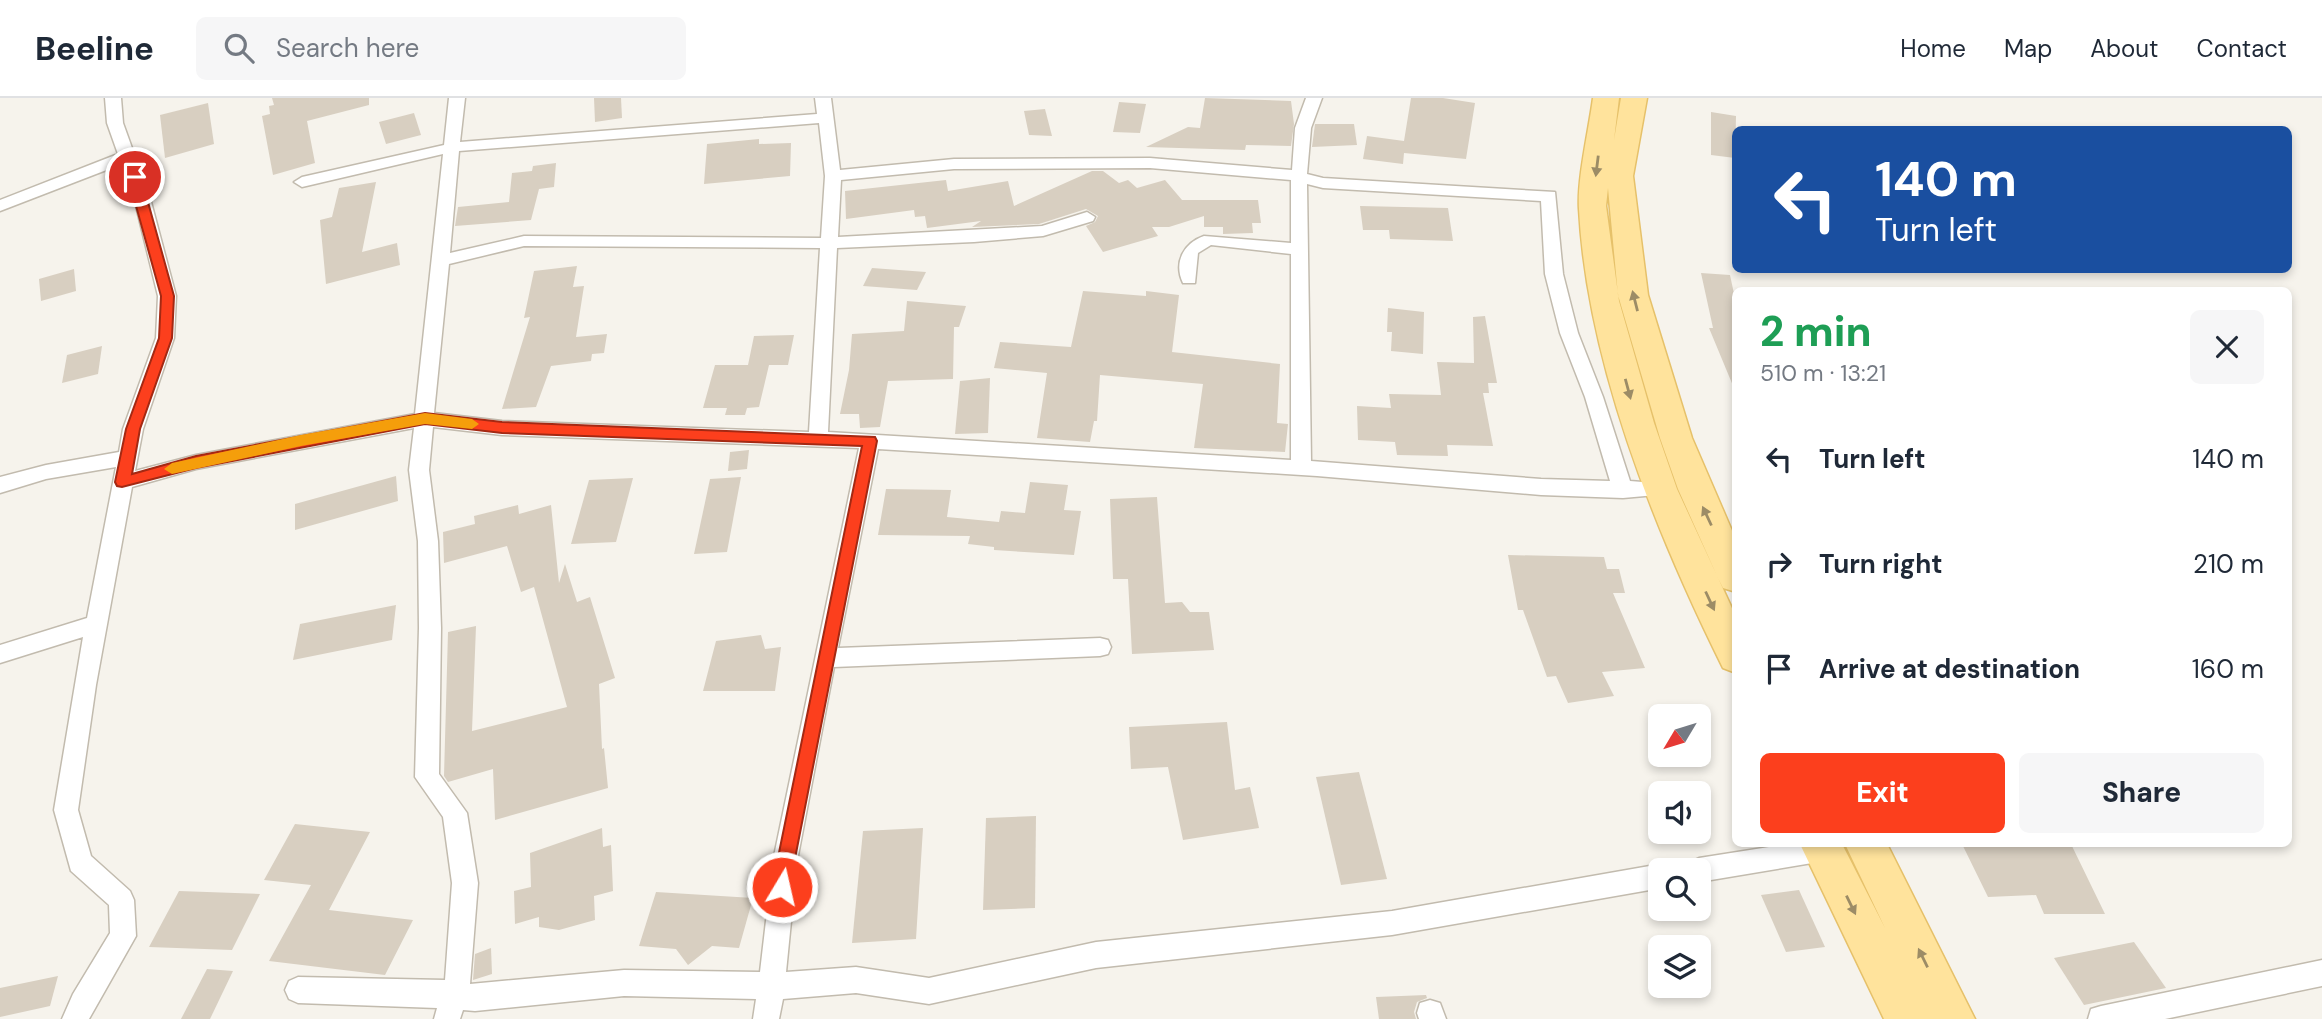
<!DOCTYPE html>
<meta charset="utf-8">
<style>
:root{--surface:#fff;--page:#f6f6f7;--text:#1f2937;--muted:#747a83;--line:#e0e1e3;--accent:#fc3f1d}
body{margin:0;font-family:"DM Sans",sans-serif;background:var(--page);color:var(--text);height:100vh;display:flex;flex-direction:column;font-size:26px;white-space:nowrap}
*{box-sizing:border-box;margin:0}
p{font-size:23px;color:var(--muted)}
.icon{flex:none;width:38px;height:38px;fill:none;stroke:currentColor;stroke-width:2;stroke-linecap:round;stroke-linejoin:round}
.map{position:relative;flex:1;overflow:hidden}
.drawer{position:absolute;left:1732px;top:189px;width:560px;height:560px;display:flex;flex-direction:column;background:var(--surface);border-radius:10px;box-shadow:0 4px 10px #0003}
.drawer>*{flex:none}
.banner{position:absolute;left:1732px;top:28px;width:560px;height:147px;border-radius:10px;box-shadow:0 4px 10px #0003;background:#1a4fa0;color:#fff;overflow:hidden}
.needle{width:46px;rotate:232deg}
.controls{position:absolute;left:1648px;top:606px;display:grid;gap:14px}
.controls a{display:grid;place-items:center;width:63px;height:63px;border-radius:10px;background:var(--surface);box-shadow:0 4px 10px #0003;font-size:35px}
.pin{position:absolute;display:grid;place-items:center;width:60px;height:60px;color:#fff;margin:-30px;border:4px solid #fff;border-radius:50%;box-shadow:0 2px 7px #0007}
.me{position:absolute;width:77px;margin:-38px;rotate:9deg;stroke-linejoin:round;filter:drop-shadow(0 0 5px #0008)}
.turn{display:flex;align-items:center;gap:24px;height:147px;padding:0 28px;font-size:32px}
.turn .icon{width:91px;height:91px;stroke-width:2.5}
.turn b{display:block;font-size:49px;line-height:60px}
.round{display:grid;place-items:center;flex:none;width:74px;height:74px;border-radius:10px;background:var(--page)}
.summary{display:flex;align-items:center;justify-content:space-between;height:119px;padding:0 28px}
h1{font-size:42px;font-weight:800;line-height:52px;color:#1e9e55}
.primary-button{display:flex;gap:14px;margin-top:auto;padding:14px 28px}
.primary-button a{flex:1;height:80px;border-radius:10px;background:var(--accent);color:#fff;font-size:28px;font-weight:800;line-height:80px;text-align:center}
.primary-button a+a{background:var(--page);color:var(--text)}
ul{padding:0;list-style:none}
li{display:flex;align-items:center;gap:21px;height:105px;padding:0 28px}
li div{flex:1}
li b{display:block;font-size:26px}
li em{font-style:normal}
header{display:flex;align-items:center;gap:42px;box-sizing:border-box;height:98px;padding:0 35px;background:var(--surface);border-bottom:2px solid var(--line)}
header strong{font-size:33px}
nav{display:flex;gap:38px;margin-inline-start:auto;font-size:24px}
.search{width:490px;height:63px;background:var(--page);display:flex;align-items:center;gap:18px;box-sizing:border-box;padding:0 24px;border-radius:10px;color:var(--muted);font-size:26px}
.map>svg:first-child{display:block}
</style>
<header>
<strong>Beeline</strong>
<div class="search"><svg class="icon" aria-label="search" viewBox="0 0 24 24"><circle cx="10" cy="10" r="6"/><path d="M15 15l6 6"/></svg>Search here</div>
<nav><a>Home</a><a>Map</a><a>About</a><a>Contact</a></nav>
</header>
<div class="map">
<svg width="2322" height="921" viewBox="0 0 2322 921">
<rect width="100%" height="100%" fill="#f6f3ec"/>
<g fill="#d8cfc1">
<polygon points="272,0 369,0 369,7 307,23 315,65 273,77 262,18 270,16 269,8 274,7"/>
<polygon points="594,0 621,0 622,20 595,24"/>
<polygon points="1205,0 1291,3 1294,26 1291,48 1246,47 1245,52 1146,49 1188,29 1200,30"/>
<polygon points="1411,0 1443,0 1475,5 1466,61 1404,55 1403,66 1363,61 1367,38 1404,43"/>
<polygon points="1119,4 1146,6 1140,35 1113,34"/>
<polygon points="208,5 214,46 165,60 160,17"/>
<polygon points="1045,11 1052,38 1029,37 1024,13"/>
<polygon points="1711,14 1736,18 1735,60 1711,57"/>
<polygon points="414,15 421,37 386,46 379,24"/>
<polygon points="1315,26 1354,26 1357,47 1312,49"/>
<polygon points="759,41 759,46 791,45 790,78 704,86 707,46"/>
<polygon points="556,65 554,89 539,91 531,122 455,128 458,109 509,104 512,75 532,73 533,68"/>
<polygon points="1092,73 1103,73 1119,85 1128,82 1137,90 1165,82 1182,102 1258,102 1261,125 1252,125 1253,135 1223,136 1223,129 1204,129 1204,118 1169,129 1152,129 1158,138 1103,154 1086,128 1095,124 1098,118 1086,111 1039,126 972,129 981,123 927,130 925,118 915,119 914,112 846,121 845,93 946,82 948,93 1008,83 1014,108"/>
<polygon points="376,84 362,154 397,145 400,167 326,186 320,122 332,119 339,90"/>
<polygon points="1360,108 1448,110 1453,143 1390,141 1389,132 1363,132"/>
<polygon points="577,168 573,189 584,188 576,239 607,236 604,255 592,256 591,263 551,268 536,309 502,311 530,219 524,220 534,173"/>
<polygon points="872,170 926,174 917,192 863,188"/>
<polygon points="74,171 76,193 41,203 39,181"/>
<polygon points="1701,175 1730,177 1736,205 1736,295 1709,230 1713,230"/>
<polygon points="1083,193 1146,198 1146,193 1179,197 1172,254 1280,266 1277,325 1288,326 1285,354 1194,350 1203,286 1100,277 1097,323 1094,323 1090,344 1037,340 1047,275 994,270 1000,244 1071,249"/>
<polygon points="907,203 966,208 959,229 954,229 953,281 888,283 880,329 860,330 859,316 840,316 849,272 852,236 904,233"/>
<polygon points="1388,210 1424,214 1423,256 1391,253 1392,234 1387,234"/>
<polygon points="1485,218 1497,285 1488,285 1489,295 1483,295 1493,348 1447,347 1448,358 1397,357 1395,344 1358,342 1357,308 1391,310 1389,296 1441,297 1437,264 1474,265 1473,219"/>
<polygon points="794,237 788,267 769,267 759,309 747,310 745,317 725,317 727,310 703,310 715,267 748,267 754,238"/>
<polygon points="102,248 98,276 62,285 67,257"/>
<polygon points="990,280 988,335 955,336 960,283"/>
<polygon points="749,352 747,371 728,373 730,354"/>
<polygon points="396,378 398,403 295,432 295,406"/>
<polygon points="741,379 727,454 694,456 710,381"/>
<polygon points="633,380 616,444 571,446 589,382"/>
<polygon points="1030,384 1068,387 1064,412 1081,413 1074,457 994,452 994,449 968,446 970,438 878,437 886,391 951,392 947,419 999,424 1001,413 1025,415"/>
<polygon points="1157,399 1165,505 1182,504 1190,514 1209,514 1214,552 1132,556 1128,481 1113,481 1110,401"/>
<polygon points="518,407 519,416 551,407 559,485 565,466 577,504 590,499 615,580 599,586 602,651 604,650 608,690 495,722 493,671 448,684 444,678 448,534 476,528 472,633 567,609 534,489 521,494 507,448 444,465 443,434 475,426 474,418"/>
<polygon points="1508,457 1604,459 1607,471 1619,471 1625,495 1613,495 1645,570 1602,574 1614,598 1568,605 1556,578 1547,579 1523,512 1518,512"/>
<polygon points="396,507 392,542 293,562 300,526"/>
<polygon points="761,537 765,551 781,549 775,593 703,593 716,543"/>
<polygon points="1227,624 1235,692 1250,689 1259,730 1183,742 1168,669 1131,671 1129,629"/>
<polygon points="1359,674 1387,781 1341,787 1316,679"/>
<polygon points="1036,718 1035,810 983,812 986,720"/>
<polygon points="295,726 370,734 329,812 413,822 385,877 269,863 311,787 264,782"/>
<polygon points="602,730 603,749 611,747 613,793 594,798 595,822 559,832 539,829 539,819 515,826 514,793 531,789 530,755"/>
<polygon points="923,730 916,841 852,845 863,733"/>
<polygon points="1962,746 2071,746 2105,816 2044,816 2036,797 1988,799"/>
<polygon points="1799,792 1825,849 1786,854 1761,797"/>
<polygon points="179,793 260,796 232,852 149,849"/>
<polygon points="656,794 753,800 739,850 712,848 688,867 676,851 639,848"/>
<polygon points="2134,844 2166,890 2084,907 2054,860"/>
<polygon points="491,850 492,876 473,882 475,856"/>
<polygon points="207,871 233,873 210,921 181,921"/>
<polygon points="58,878 50,908 0,919 0,890"/>
<polygon points="1426,897 1427,900 1417,904 1414,914 1416,921 1379,921 1376,899"/>
</g>
<g fill="none" stroke-linecap="round" stroke-linejoin="round">
<defs>
<g id="minor">
<path d="M105,0H121L123,25L150,100L176,198L174,240L143,331L135,373L196,357L415,316L443,56L302,89L294,84L302,79L444,47L449,0H465L460,44L817,16L815,0H831L840,72L954,61L1150,60L1292,72L1295,30L1306,0H1322L1311,30L1307,76L1323,80L1555,94L1563,176L1578,235L1603,299L1630,383L1667,386L1670,391L1667,396L1623,400L1541,397L1317,378L878,351L838,550L1100,540L1108,542L1111,549L1108,556L1100,558L834,569L797,763L786,874L856,869L929,880L1096,844L1392,813L1661,766L1671,772H1661V790L1392,837L1096,870L929,906L856,895L783,901L779,921H753L756,901L624,898L475,913L463,912L460,921H434L437,910L298,905L289,901L285,892L289,883L298,879L445,882L452,785L443,719L415,679L419,530L418,443L409,372L414,330L196,371L132,389L96,587L78,712L91,758L130,793L134,802L136,838L89,921H62L73,896L110,835L109,807L71,773L54,712L83,539L0,565V547L87,520L116,369L46,381L0,395V379L46,367L119,354L123,331L156,240L158,198L134,100L122,66L0,113V102L118,56L107,25ZM819,25L825,78L821,140L524,138L450,155L459,53ZM1150,70L1291,82V145L1204,138C1184,145 1173,164 1183,185H1195L1198,155L1211,147L1291,156V362L828,334L837,150L974,144L1043,138L1093,123L1095,119L1087,114L1042,128L838,139L841,82L954,71ZM1307,86L1323,90L1541,103L1545,176L1560,235L1585,299L1610,383L1541,381L1311,363ZM524,148L820,150L809,334L502,323L434,315L449,166ZM433,329L502,337L859,350L773,763L760,874L624,872L470,886L478,785L467,715L439,676L441,530L438,443L429,372Z"/>
<polygon points="1788,746 1834,746 1836,751 1833,759 1824,763 1699,784 1699,772 1687,772 1690,764 1699,760"/>
<polygon points="2322,862 2322,888 2165,921 2088,921 2091,911 2101,908"/>
<polygon points="1430,902 1440,905 1446,921 1419,921 1417,915 1420,905"/>
</g>
<g id="primary">
<path d="M1593,0H1619L1614,42L1621,0H1647L1633,78L1648,197L1692,340L1736,442V494L1723,490L1718,480L1678,391L1660,340L1618,197L1608,90L1606,108L1619,203L1654,325L1677,391L1736,519V575L1723,570C1655,433 1587,264 1579,111C1577,81 1589,31 1593,0Z"/>
<polygon points="1800,746 1842,746 1885,830 1845,746 1887,746 1975,921 1884,921"/>
</g>
</defs>
<use href="#minor" stroke="#c2bbae" stroke-width="3"/>
<use href="#primary" stroke="#e6c16a" stroke-width="3"/>
<use href="#minor" fill="#fff" fill-rule="evenodd"/>
<use href="#primary" fill="#ffe39c" fill-rule="evenodd"/>
</g>
<defs><path id="oneway-solid" d="M-6-.8H1V-3.2L6.5 0L1 3.2V.8H-6Z" transform="scale(1.75)"/></defs>
<g fill="#9c8c66">
<use href="#oneway-solid" transform="translate(1597 68) rotate(97)"/>
<use href="#oneway-solid" transform="translate(1635 203) rotate(-104)"/>
<use href="#oneway-solid" transform="translate(1628 291) rotate(75)"/>
<use href="#oneway-solid" transform="translate(1707 418) rotate(-115)"/>
<use href="#oneway-solid" transform="translate(1710 503) rotate(65)"/>
<use href="#oneway-solid" transform="translate(1851 807) rotate(64)"/>
<use href="#oneway-solid" transform="translate(1923 860) rotate(-116)"/>
</g>
<polygon fill="#fc3f1d" stroke="#a42913" stroke-width="2" points="135,75 141,79 174,198 172,240 140,331 132,376 196,358 425,315 502,324 875,339 877,343 788,796 782,799 775,796 772,789 862,348 502,335 425,326 196,370 122,389 117,388 115,384 126,331 159,240 161,198 128,79"/>
<polygon fill="#f59e0b" points="425,315 472,321 479,326 472,331 425,326 301,348 172,376 164,371 172,365 301,337"/>
</svg>
<div class="controls">
<a><svg class="needle" viewBox="-14 -14 28 28"><path d="M0-13l5 13h-10z" fill="#e53935"/><path d="M0 13l5-13h-10z" fill="#747a83"/></svg></a>
<a><svg class="icon" aria-label="sound" viewBox="0 0 24 24"><path d="M4 9h4l5-4v14l-5-4H4zM17 9q2 3 0 6"/></svg></a>
<a><svg class="icon" aria-label="search" viewBox="0 0 24 24"><circle cx="10" cy="10" r="6"/><path d="M15 15l6 6"/></svg></a>
<a><svg class="icon" aria-label="layers" viewBox="0 0 24 24"><path d="M12 4l9 5-9 5-9-5zM3 14l9 5 9-5"/></svg></a>
</div>
<div class="pin" style="left:135px;top:79px;background:#d93025"><svg class="icon" aria-label="arrive" viewBox="0 0 24 24"><path d="M6 21V4h12l-3 4 3 4H6"/></svg></div>
<svg class="me" style="left:782px;top:789px" viewBox="-20 -20 40 40"><circle r="17" fill="#fc3f1d" stroke="#fff" stroke-width="3"/><path d="M0-11L8 9 0 5-8 9z" fill="#fff"/></svg>
<div class="banner">
<div class="turn"><svg class="icon" aria-label="left" viewBox="0 0 24 24"><path d="M17 20v-9H6M10 6l-5 5 5 5"/></svg><div><b>140 m</b>Turn left</div></div>
</div>
<section class="drawer">
<div class="summary"><div><h1>2 min</h1><p>510 m · 13:21</p></div><a class="round"><svg class="icon" aria-label="close" viewBox="0 0 24 24"><path d="M6 6l12 12M18 6L6 18"/></svg></a></div>
<ul>
<li><svg class="icon" aria-label="left" viewBox="0 0 24 24"><path d="M17 20v-9H6M10 6l-5 5 5 5"/></svg><div><b>Turn left</b></div><em>140 m</em></li>
<li><svg class="icon" aria-label="right" viewBox="0 0 24 24"><path d="M7 20v-9h11M14 6l5 5-5 5"/></svg><div><b>Turn right</b></div><em>210 m</em></li>
<li><svg class="icon" aria-label="arrive" viewBox="0 0 24 24"><path d="M6 21V4h12l-3 4 3 4H6"/></svg><div><b>Arrive at destination</b></div><em>160 m</em></li>
</ul>
<div class="primary-button"><a>Exit</a><a>Share</a></div>
</section>
</div>
